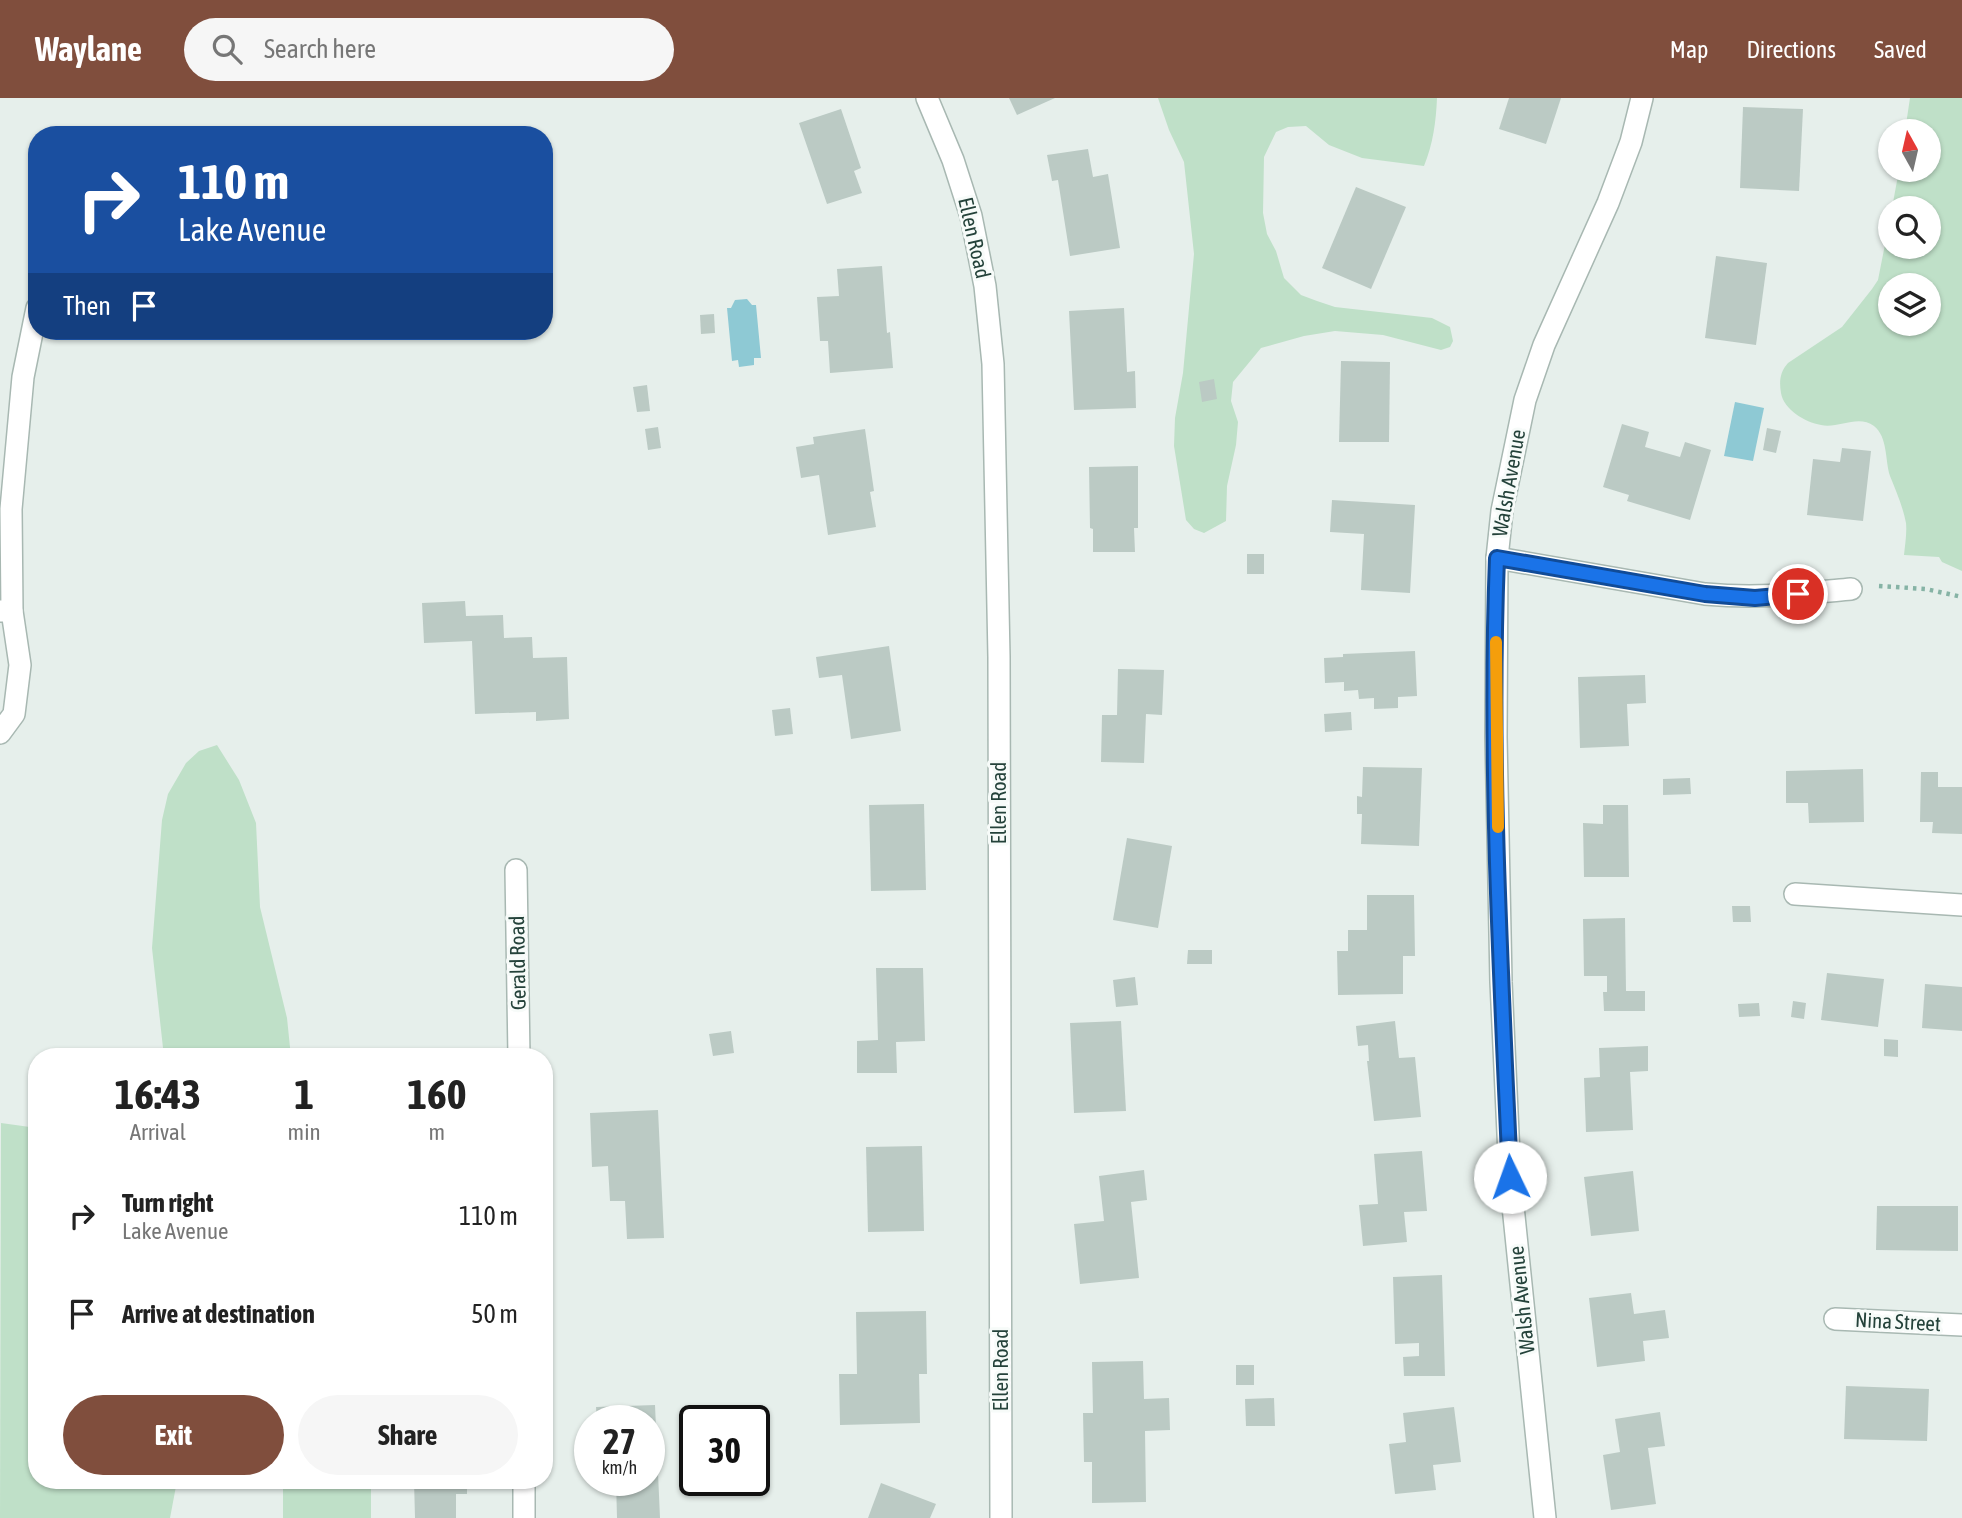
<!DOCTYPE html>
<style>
:root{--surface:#fff;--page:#f6f6f6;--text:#222;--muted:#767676;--accent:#804e3d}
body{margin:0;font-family:"Asap Condensed",sans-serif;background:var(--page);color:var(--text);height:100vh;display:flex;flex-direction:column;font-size:26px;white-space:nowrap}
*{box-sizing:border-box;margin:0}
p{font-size:23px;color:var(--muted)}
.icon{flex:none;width:38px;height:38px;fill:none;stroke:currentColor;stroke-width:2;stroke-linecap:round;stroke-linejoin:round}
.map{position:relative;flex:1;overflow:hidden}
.panel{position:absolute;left:28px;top:950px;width:525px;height:441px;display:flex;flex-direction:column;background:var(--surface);border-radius:28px;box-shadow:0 2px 5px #0004}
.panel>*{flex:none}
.banner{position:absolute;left:28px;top:28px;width:525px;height:214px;border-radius:28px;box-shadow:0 2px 5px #0004;background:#1a4fa0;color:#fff;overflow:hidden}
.needle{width:46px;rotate:352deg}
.controls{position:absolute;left:1878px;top:21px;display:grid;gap:14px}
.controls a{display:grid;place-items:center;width:63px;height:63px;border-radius:50%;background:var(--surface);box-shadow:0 2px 5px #0004;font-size:35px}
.speed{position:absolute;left:574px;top:1307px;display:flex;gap:14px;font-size:35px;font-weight:700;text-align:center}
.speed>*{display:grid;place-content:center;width:91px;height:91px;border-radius:50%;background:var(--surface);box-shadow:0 2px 5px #0004;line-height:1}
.speed small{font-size:18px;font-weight:400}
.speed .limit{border:4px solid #111;border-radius:10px;background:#fff;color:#111}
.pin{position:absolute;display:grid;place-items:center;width:60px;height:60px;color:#fff;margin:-30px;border:4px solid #fff;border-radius:50%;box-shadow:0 2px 7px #0007}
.me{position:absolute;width:77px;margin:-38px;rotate:357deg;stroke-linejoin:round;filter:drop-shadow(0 0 5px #0008)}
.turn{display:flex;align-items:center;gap:24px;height:147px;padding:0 35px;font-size:32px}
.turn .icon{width:91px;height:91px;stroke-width:2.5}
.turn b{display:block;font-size:49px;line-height:60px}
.then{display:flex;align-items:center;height:66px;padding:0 35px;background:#0003;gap:14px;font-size:26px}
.eta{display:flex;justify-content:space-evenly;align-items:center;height:119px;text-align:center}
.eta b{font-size:42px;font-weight:700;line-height:49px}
.cta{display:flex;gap:14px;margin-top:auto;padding:14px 35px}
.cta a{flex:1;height:80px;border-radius:42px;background:var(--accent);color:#fff;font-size:28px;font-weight:700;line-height:80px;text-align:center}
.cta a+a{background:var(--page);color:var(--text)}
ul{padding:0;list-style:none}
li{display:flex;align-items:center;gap:21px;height:98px;padding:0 35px}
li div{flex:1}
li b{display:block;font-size:26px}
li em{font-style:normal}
header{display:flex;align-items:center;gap:42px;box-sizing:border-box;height:98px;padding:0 35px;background:var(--accent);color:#fff}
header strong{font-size:33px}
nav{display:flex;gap:38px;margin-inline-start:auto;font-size:24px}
.search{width:490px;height:63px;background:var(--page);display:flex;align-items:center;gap:18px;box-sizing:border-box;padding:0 24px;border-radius:38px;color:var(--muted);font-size:26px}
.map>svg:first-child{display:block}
</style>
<header>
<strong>Waylane</strong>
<div class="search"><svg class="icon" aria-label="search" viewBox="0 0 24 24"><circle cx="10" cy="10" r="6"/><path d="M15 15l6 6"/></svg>Search here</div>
<nav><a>Map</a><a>Directions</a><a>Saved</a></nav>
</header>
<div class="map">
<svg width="1962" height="1420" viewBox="0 0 1962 1420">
<rect width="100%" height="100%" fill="#e6efeb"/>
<g fill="#bfe0c8" fill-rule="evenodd">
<path d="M1158,0H1437C1436,24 1433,46 1424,68L1362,60L1329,47L1306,28L1288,29L1276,34L1264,59L1263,115L1267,136L1276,153L1284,180L1301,197L1317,203L1335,209L1432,220L1450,229L1453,243L1450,249L1441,252L1383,237L1335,233L1304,238L1261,250L1233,284L1231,303L1238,324L1236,347L1227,388L1226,423L1204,435L1194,431L1186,422L1174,348L1175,320L1183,275L1194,156L1184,64L1169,32Z"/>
<path d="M1910,0H1962V473L1942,464L1939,459L1904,457C1905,447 1907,435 1906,425C1903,409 1896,393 1890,378C1885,363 1888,339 1874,328C1858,316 1838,331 1821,327C1805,324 1784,312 1781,295C1779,283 1780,274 1788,265L1842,229L1872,191L1878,182L1890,121V149H1928V110H1892L1899,72H1928V33H1905ZM1928,187V226H1890V187Z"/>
<polygon points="217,647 239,682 256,725 260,809 287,920 291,959 164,959 152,850 162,722 168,696 186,665 199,653"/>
<polygon points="1,1025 37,1030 37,1382 177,1383 170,1420 0,1420"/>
<rect x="283" y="1383" width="88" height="37"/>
</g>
<g fill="#8ec9d4">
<polygon points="747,201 752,207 756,207 761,260 754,260 754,267 739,269 738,262 732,263 727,210 731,210 735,202"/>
<polygon points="1735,304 1764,310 1753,363 1724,358"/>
</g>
<g fill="#bbcac4">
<polygon points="1009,0 1055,0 1017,17"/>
<polygon points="1509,0 1561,0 1546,46 1499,31"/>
<polygon points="1743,9 1803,11 1799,93 1740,90"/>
<polygon points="841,11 861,70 854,73 862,95 827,106 799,25"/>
<polygon points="1088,51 1093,79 1108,76 1120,150 1070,158 1058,82 1052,83 1047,57"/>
<polygon points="1356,89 1406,109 1371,191 1322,170"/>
<polygon points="1716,158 1767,165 1756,247 1705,240"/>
<polygon points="882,168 887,235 890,234 893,270 830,275 828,243 820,243 817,199 839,198 837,171"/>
<polygon points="1124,210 1127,274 1135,273 1136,310 1074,312 1069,213"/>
<polygon points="714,216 715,235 701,236 700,217"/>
<polygon points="1341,263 1390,264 1389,344 1339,344"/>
<polygon points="1214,281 1217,301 1202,304 1199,284"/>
<polygon points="647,287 650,313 637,314 633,289"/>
<polygon points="1622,326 1649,334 1645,349 1680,359 1685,344 1711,352 1690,422 1627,403 1629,397 1603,389"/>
<polygon points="658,329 661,350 648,352 645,331"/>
<polygon points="1767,330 1781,333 1776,355 1763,352"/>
<polygon points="865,331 874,393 870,394 876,429 828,437 819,377 801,380 796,349 814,346 813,339"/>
<polygon points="1842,350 1871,353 1863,423 1807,417 1813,361 1840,364"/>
<polygon points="1138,368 1138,430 1134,430 1135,454 1093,454 1093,431 1090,430 1089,369"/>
<polygon points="1332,402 1415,407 1410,495 1361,492 1364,436 1330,434"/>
<rect x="1247" y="456" width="17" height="20"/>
<polygon points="465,503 466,518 503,517 504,540 532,539 533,560 567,559 569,621 536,623 536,614 475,616 472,543 424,545 422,505"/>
<polygon points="889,548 901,633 851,641 842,577 819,580 816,559"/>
<polygon points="1415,553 1417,598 1398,599 1398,610 1374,611 1374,600 1359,601 1358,592 1344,593 1344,584 1325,585 1324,560 1343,559 1343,556"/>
<polygon points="1118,571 1164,572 1162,617 1146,616 1144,665 1101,664 1102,617 1117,617"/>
<polygon points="1645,577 1646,605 1627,606 1629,648 1580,650 1578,579"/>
<polygon points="790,610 793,636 775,638 772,612"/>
<polygon points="1351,614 1352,632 1325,634 1324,616"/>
<polygon points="1363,669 1422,670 1419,748 1361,746 1362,716 1357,716 1357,698 1362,699"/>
<polygon points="1863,671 1864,724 1809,725 1808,705 1786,705 1786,673"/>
<polygon points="1921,674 1938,674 1938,689 1962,689 1962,736 1932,735 1933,724 1920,724"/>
<polygon points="1690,680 1691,696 1663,697 1663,681"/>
<polygon points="924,706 926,792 871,793 869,707"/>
<polygon points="1603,707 1628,707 1629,779 1584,779 1583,725 1603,726"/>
<polygon points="1127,740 1172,748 1158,830 1113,822"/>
<polygon points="1367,797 1414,797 1415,858 1403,858 1403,896 1338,897 1337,853 1348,853 1348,832 1367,832"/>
<polygon points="1732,808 1750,808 1751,824 1733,824"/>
<polygon points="1625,820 1626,893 1645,893 1645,913 1604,913 1603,894 1607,894 1607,878 1584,878 1583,821"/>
<polygon points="1188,852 1212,852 1212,866 1187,866"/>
<polygon points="876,870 923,870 925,943 896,944 897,975 857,975 857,943 878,942"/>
<polygon points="1827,875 1884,881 1878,929 1821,922"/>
<polygon points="1135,879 1138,907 1116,909 1113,882"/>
<polygon points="1925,886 1962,889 1962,933 1922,930"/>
<polygon points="1793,903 1806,905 1804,921 1791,919"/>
<polygon points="1759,905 1760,918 1739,919 1738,906"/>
<polygon points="1121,923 1126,1013 1074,1015 1070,925"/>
<polygon points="1395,923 1399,960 1415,959 1421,1019 1374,1023 1367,963 1369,963 1368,947 1358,948 1356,928"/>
<polygon points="731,933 734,955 713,958 709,936"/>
<polygon points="1884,941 1898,942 1898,959 1884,958"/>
<polygon points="1648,948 1648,973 1630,974 1633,1032 1586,1034 1584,980 1600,979 1599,950"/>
<polygon points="658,1012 664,1140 627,1141 625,1103 610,1103 608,1068 592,1069 590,1015"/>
<polygon points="922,1048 924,1133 868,1134 866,1049"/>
<polygon points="1422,1053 1427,1113 1404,1114 1407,1144 1363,1148 1359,1107 1378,1106 1374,1056"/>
<polygon points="1144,1072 1147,1102 1131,1104 1139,1180 1080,1186 1074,1126 1104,1123 1099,1078"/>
<polygon points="1633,1073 1639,1133 1591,1138 1584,1079"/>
<polygon points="1877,1108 1958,1108 1958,1153 1876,1152"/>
<polygon points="1442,1177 1445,1278 1404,1278 1403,1259 1419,1258 1419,1245 1395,1246 1393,1179"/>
<polygon points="1631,1195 1634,1216 1665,1212 1669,1240 1643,1243 1645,1263 1597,1269 1589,1200"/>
<polygon points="926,1213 927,1276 919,1276 920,1325 840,1327 839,1276 857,1276 856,1214"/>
<polygon points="1143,1263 1144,1301 1169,1300 1170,1332 1145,1333 1146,1404 1092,1405 1092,1364 1084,1364 1083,1315 1093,1315 1092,1264"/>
<rect x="1236" y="1267" width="18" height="20"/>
<polygon points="1846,1288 1929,1291 1927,1343 1844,1341"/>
<polygon points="1274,1300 1275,1328 1246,1328 1245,1301"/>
<polygon points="655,1307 660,1420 617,1420 616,1382 649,1382 649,1323 597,1323 596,1309"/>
<polygon points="1454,1309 1461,1364 1433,1367 1436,1392 1395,1396 1389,1346 1406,1344 1403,1315"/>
<polygon points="1660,1314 1665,1348 1648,1350 1656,1406 1611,1412 1603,1357 1620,1354 1615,1321"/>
<polygon points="414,1382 467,1382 467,1396 456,1396 456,1420 415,1420"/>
<polygon points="881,1385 936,1406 930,1420 868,1420"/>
</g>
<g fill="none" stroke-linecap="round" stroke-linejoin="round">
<defs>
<g id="minor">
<polyline points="927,0 953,62 971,118 985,188 993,266 999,559 1001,1420"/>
<path d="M1497,460L1705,496C1758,501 1798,496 1851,491"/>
<polyline points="0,513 12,513 11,411 23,279 37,210"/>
<polyline points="0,635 14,616 20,567 12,513"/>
<polyline points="516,772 519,959"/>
<polyline points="1795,796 1962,807"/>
<polyline points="1835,1221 1962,1227"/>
<polyline points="524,1382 524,1420"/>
<polyline points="1545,1420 1510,1079 1501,884 1496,639 1497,460 1502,413 1525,302 1544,247 1608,105 1631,44 1642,0"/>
</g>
</defs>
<use href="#minor" stroke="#a8b8b2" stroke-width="24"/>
<polyline stroke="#86b3a5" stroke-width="4.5" stroke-dasharray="3.5 5" stroke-linecap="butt" points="1879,488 1926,491 1962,499"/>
<use href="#minor" stroke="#fff" stroke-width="21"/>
</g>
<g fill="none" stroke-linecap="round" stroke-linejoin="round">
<defs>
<path id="route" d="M1510,1079C1501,874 1489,665 1497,460L1705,496L1755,500L1798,496"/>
</defs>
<use href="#route" stroke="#114b97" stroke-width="18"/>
<use href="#route" stroke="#1a73e8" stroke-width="12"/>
<polyline stroke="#f59e0b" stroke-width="12" points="1496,544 1498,729"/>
</g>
<g text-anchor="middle" stroke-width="6" stroke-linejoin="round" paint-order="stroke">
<g font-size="21" fill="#24423a" stroke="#f7fbf9">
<text transform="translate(974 140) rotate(77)" y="7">Ellen Road</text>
<text transform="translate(1509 385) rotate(-80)" y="7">Walsh Avenue</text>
<text transform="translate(999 705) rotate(-90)" y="7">Ellen Road</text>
<text transform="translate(518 865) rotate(-91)" y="7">Gerald Road</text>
<text transform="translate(1522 1202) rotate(-96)" y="7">Walsh Avenue</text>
<text transform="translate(1898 1224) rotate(3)" y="7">Nina Street</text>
<text transform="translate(1001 1272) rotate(-90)" y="7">Ellen Road</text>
</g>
</g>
</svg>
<div class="controls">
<a><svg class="needle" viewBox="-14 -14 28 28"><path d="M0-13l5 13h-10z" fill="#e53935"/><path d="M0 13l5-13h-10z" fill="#767676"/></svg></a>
<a><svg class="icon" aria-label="search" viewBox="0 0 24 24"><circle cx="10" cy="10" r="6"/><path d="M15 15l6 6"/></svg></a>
<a><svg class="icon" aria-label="layers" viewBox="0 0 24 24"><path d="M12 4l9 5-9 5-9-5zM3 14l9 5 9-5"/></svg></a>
</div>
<div class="speed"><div>27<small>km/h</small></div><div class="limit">30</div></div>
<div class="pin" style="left:1798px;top:496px;background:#d93025"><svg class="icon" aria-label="arrive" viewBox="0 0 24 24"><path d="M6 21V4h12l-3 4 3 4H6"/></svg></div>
<svg class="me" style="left:1510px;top:1079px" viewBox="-20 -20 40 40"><circle r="19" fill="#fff"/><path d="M0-13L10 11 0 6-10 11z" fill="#1a73e8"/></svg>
<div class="banner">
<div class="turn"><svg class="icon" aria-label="right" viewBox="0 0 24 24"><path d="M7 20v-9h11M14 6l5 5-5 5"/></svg><div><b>110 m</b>Lake Avenue</div></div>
<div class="then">Then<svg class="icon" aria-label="arrive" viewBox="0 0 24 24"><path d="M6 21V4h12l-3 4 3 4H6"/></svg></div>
</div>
<section class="panel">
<div class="eta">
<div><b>16:43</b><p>Arrival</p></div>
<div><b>1</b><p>min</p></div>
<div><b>160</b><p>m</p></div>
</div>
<ul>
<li><svg class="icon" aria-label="right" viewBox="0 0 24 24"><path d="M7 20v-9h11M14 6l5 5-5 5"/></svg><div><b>Turn right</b><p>Lake Avenue</p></div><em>110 m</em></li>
<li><svg class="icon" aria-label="arrive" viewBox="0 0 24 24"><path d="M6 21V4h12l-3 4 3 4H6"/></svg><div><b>Arrive at destination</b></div><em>50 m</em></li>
</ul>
<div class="cta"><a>Exit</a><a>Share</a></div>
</section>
</div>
